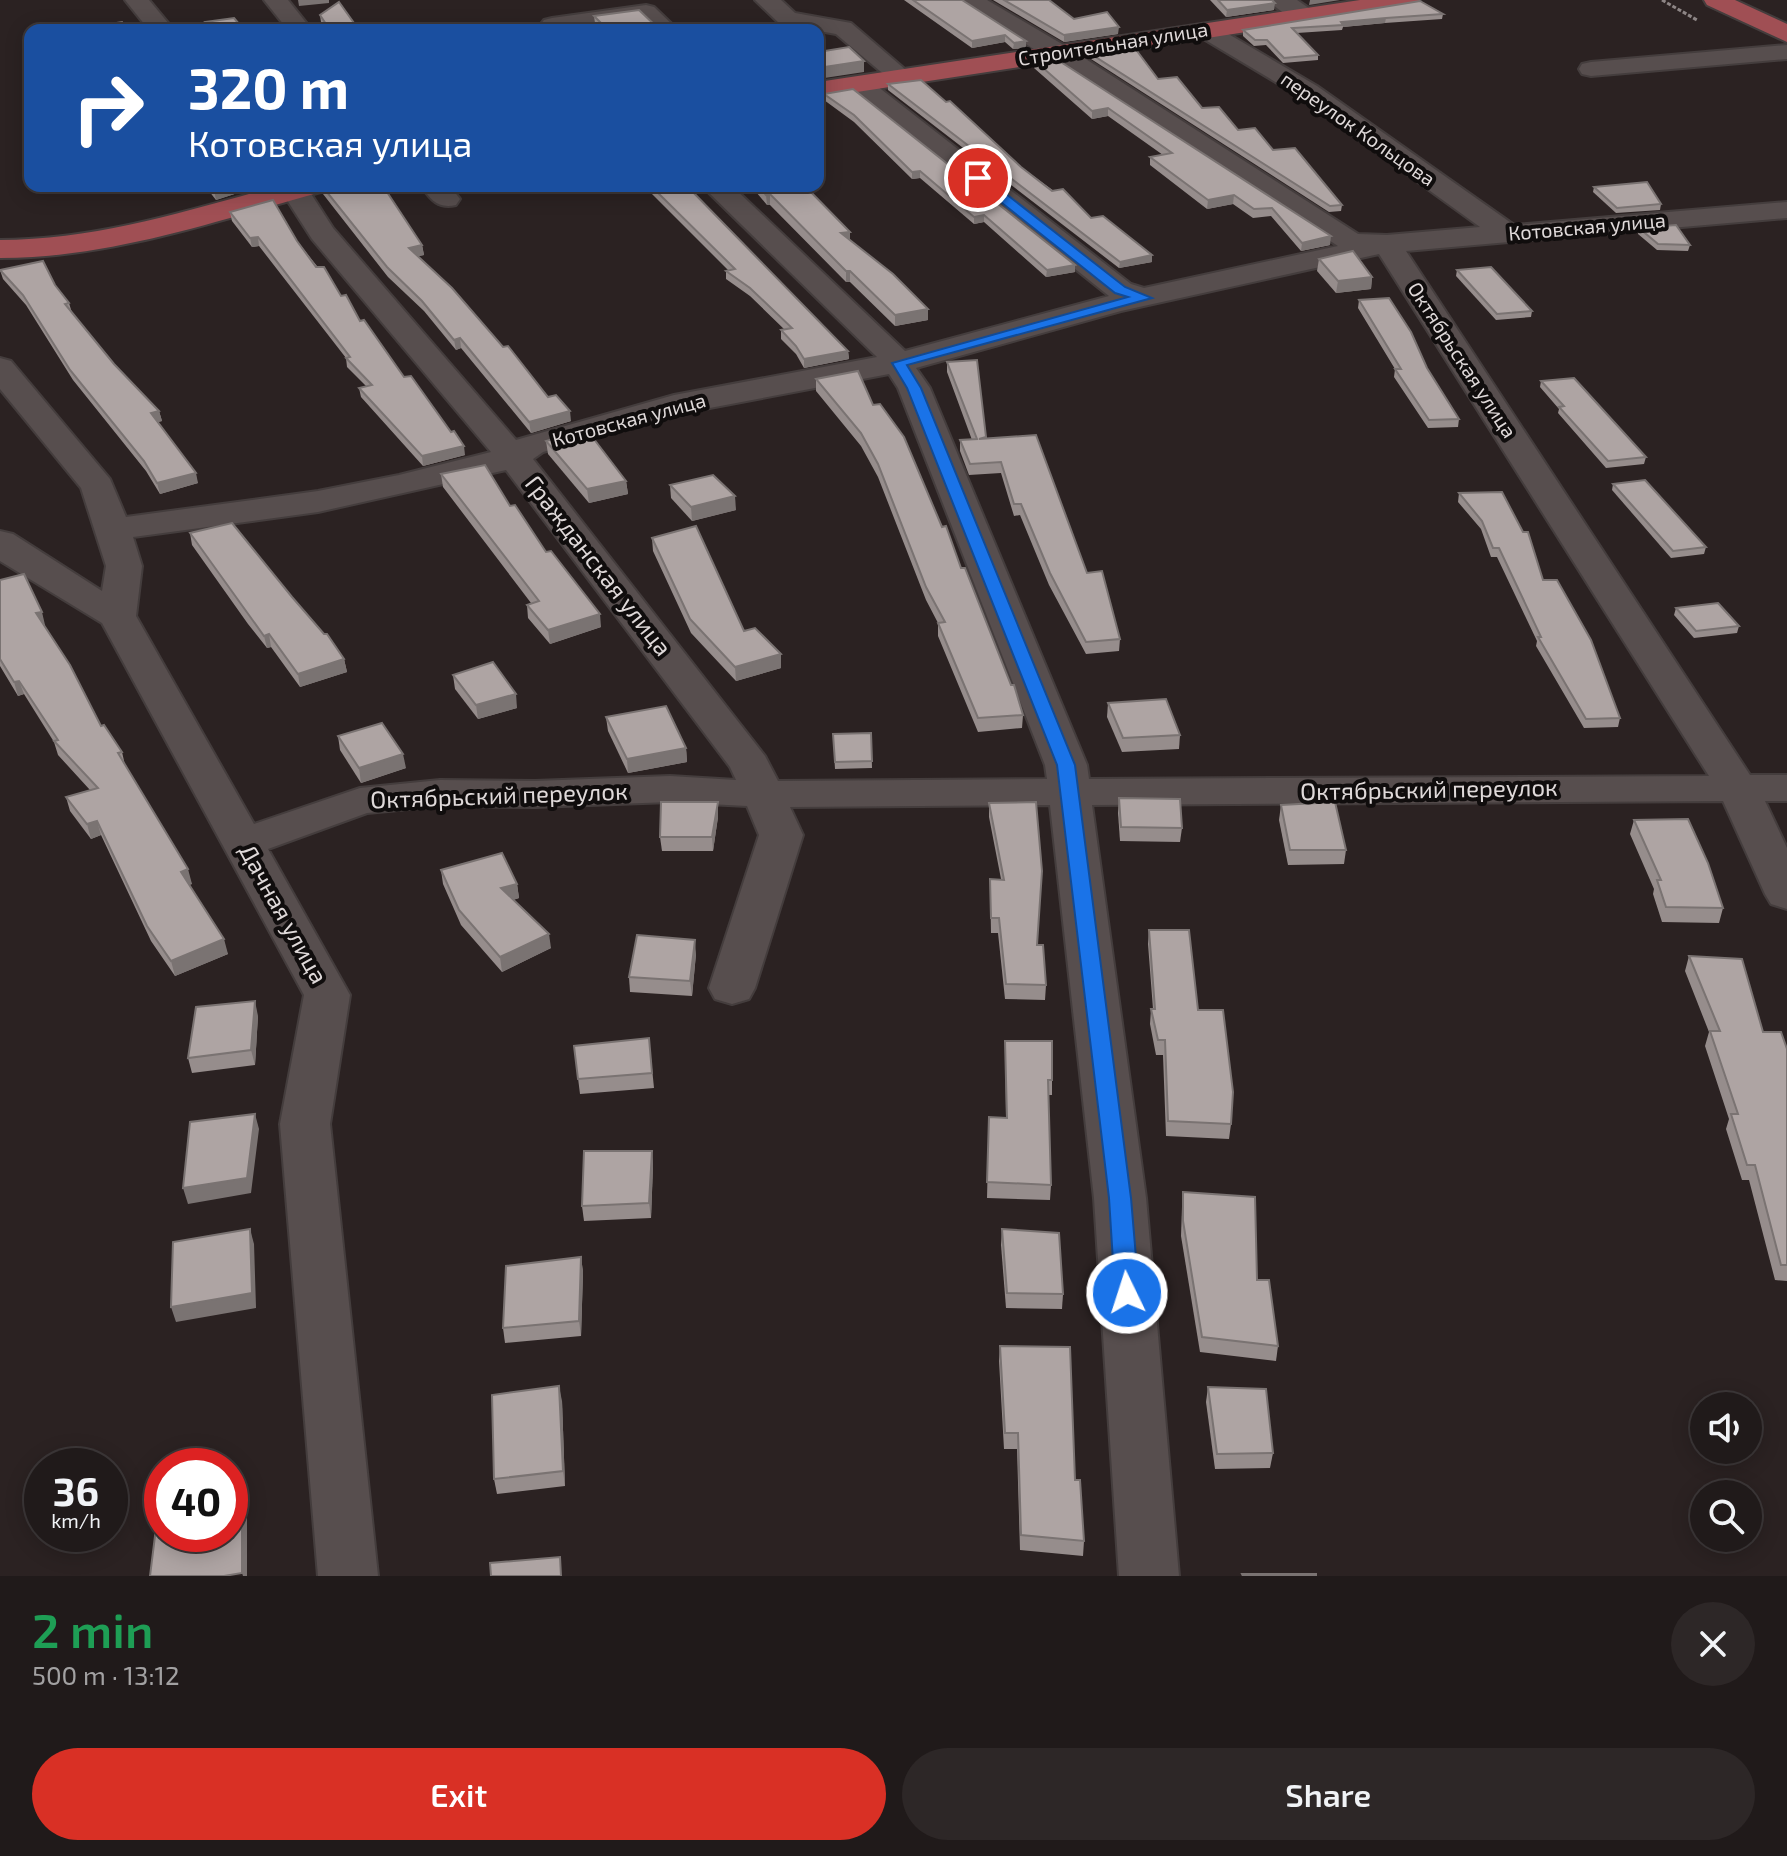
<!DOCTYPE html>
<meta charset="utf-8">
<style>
:root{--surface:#201a1a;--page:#2d2727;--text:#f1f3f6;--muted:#a2a1a2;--line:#3d3839;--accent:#d93025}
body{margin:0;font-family:"Exo 2",sans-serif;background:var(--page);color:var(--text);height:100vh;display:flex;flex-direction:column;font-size:30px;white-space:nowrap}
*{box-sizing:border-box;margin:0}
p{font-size:26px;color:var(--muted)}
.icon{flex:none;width:44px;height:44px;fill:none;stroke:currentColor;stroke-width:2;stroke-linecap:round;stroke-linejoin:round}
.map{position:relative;height:1576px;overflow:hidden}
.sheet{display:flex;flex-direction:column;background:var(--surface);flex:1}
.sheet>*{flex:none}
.banner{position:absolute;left:24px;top:24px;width:800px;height:168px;border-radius:16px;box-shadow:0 4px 20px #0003,0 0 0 2px var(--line);background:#1a4fa0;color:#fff;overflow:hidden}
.buttons{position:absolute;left:1690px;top:1392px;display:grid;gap:16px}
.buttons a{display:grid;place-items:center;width:72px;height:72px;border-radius:50%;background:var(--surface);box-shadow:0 4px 20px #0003,0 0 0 2px var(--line);font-size:40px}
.speed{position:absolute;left:24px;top:1448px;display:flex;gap:16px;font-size:40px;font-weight:700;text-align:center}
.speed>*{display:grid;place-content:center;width:104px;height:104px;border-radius:50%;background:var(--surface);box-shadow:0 4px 20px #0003,0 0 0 2px var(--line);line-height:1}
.speed small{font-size:20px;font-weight:400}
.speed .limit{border:12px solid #d22;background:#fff;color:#111}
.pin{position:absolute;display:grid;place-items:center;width:68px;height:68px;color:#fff;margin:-34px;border:4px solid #fff;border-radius:50%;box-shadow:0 2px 8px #0007}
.me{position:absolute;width:88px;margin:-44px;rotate:356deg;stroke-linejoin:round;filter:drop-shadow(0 0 6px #0008)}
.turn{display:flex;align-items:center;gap:28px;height:168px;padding:0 32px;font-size:36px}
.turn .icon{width:104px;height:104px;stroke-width:2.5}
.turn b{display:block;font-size:56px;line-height:68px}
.round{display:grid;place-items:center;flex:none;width:84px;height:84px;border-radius:42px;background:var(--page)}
.head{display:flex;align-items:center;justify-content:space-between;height:136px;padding:0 32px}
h1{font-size:48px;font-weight:600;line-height:60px;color:#1e9e55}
.primary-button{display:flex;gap:16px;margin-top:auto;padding:16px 32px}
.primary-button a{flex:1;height:92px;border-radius:48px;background:var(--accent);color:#fff;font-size:32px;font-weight:600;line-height:92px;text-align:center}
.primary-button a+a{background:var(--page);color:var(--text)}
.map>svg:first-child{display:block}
</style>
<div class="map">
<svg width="1787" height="1576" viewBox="0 0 1787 1576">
<rect width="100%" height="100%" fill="#2b2222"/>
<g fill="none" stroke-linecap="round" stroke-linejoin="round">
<defs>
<g id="minor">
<polygon points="125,0 149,0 174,30 149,30"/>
<polygon points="264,0 288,0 312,30 288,30"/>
<polygon points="755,0 781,0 795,13 851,23 914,77 911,82 893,82 836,34 780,24"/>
<path d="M958,0H987L1067,47L1358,234L1387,235L1480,227L1299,96L1197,35L1193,30L1197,25H1213L1317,86L1514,225L1787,202V218L1406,251L1750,775H1787V801H1765L1787,848V909L1771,904L1765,894L1723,801L1092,805L1146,1198L1179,1576H1119L1094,1198L1050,805L790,807L803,835L755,988L749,999L732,1004L715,999L709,988L759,835L747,806L670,802L535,807L440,806L367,813L268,849L350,995L330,1124L378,1576H318L280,1124L304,995L102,623L0,561V531L13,534L102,591L106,566L81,488L0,389V358L11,361L110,479L126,517L318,491L399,475L491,452L312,239L278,186H306L333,228L516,440L674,395L877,357L702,186H732L905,351L1109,296L850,89L846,84L850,79H868L1131,284L1144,288L1338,246ZM1379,254L1709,776L1089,779L1087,765L930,388L916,368L1121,311ZM889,374L898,388L1045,765L1047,779L778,781L765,756L533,459L543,452L678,414ZM506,470L730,767L736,780L670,776L535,781L440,780L360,788L254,824L136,616L142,566L133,537L318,512Z"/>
<path d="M1268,0H1297L1319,15L1315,20C1299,24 1279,12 1268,0Z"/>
<polygon points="646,5 654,7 678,30 652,30 641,20 567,30 544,30 540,25 544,20 552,18"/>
<polygon points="1787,45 1787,59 1591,76 1582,74 1579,69 1582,64 1591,62"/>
<path d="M421,186H450L460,199L456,205C438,209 431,200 421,186Z"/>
</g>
<g id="major">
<polygon points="1360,0 1420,0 1417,5 1408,7 818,98 818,82"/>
<polygon points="1704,0 1735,0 1787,24 1787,42 1707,5"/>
<path d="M278,186H325L321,192C216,221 111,258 0,258V240C96,240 186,211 278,186Z"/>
</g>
</defs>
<use href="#minor" stroke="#443d3d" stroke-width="4"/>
<use href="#major" stroke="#443d3d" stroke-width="4"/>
<polyline stroke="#8d8585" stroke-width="3" stroke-dasharray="4 2" stroke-linecap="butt" points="1662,0 1697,20"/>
<use href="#minor" fill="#574e4e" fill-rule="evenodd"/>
<use href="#major" fill="#a04f54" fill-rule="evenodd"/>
</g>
<g fill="#968d8c">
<polygon points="904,0 962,0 1026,41 1026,48 1013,49 1005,42 972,48"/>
<polygon points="993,0 1049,0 1074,19 1118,34 1064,42"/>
<polygon points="1210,0 1272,0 1274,10 1226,17"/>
<polygon points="1420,1 1443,14 1442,19 1385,23 1343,27 1342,30 1297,33 1318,55 1318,60 1283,63 1266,45 1254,46 1243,36 1243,30"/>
<polygon points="320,15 359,30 326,30 321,22"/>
<polygon points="594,16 660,30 596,30"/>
<polygon points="1091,54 1202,108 1273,150 1342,205 1341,211 1329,212 1091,59"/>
<polygon points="1034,60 1330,245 1301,251 1271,216 1253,218 1233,204 1207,209 1150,165 1150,157 1163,155 1108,116 1092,119 1034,68"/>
<polygon points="888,84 1021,167 1091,218 1152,255 1152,262 1119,268 888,90"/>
<polygon points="824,94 1075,272 1046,277 984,222 974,224 920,178 912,179 854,122 824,100"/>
<polygon points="205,186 259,186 216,200"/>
<polygon points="321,186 422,245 424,255 418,256 571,421 531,433 461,348 456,350 424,311 388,277 323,194"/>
<polygon points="644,186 687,186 848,351 849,359 804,368 796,354 781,339 781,330 785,330 750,296 726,279 726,271 729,271"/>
<polygon points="751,186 805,186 850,232 850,240 928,320 895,326 850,282 846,282 770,205 767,205"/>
<polygon points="1594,187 1661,204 1660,210 1616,213 1593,192"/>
<polygon points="230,212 297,241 341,296 465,455 423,466 361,397 359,388 366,386 347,367 346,358 259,246 252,247 232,221"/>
<polygon points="1639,228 1690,245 1688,251 1657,250 1638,234"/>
<polygon points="1319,259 1372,277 1371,289 1336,293 1317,271"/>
<polygon points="0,270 55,285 69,303 72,313 114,364 159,411 162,421 158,422 198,483 160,494 146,471 73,380 26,305 3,279"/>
<polygon points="1457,270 1532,311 1531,317 1496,320 1456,276"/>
<polygon points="1359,300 1427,368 1459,419 1458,427 1428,428 1394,377 1395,369 1358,308"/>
<polygon points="947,362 986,439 1087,573 1120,639 1119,651 1086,654 1049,585 1020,515 1014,516 1001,473 969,475 960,451 960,440 972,440 947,372"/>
<polygon points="816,379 873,405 942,527 961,568 1023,715 1022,728 978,732 938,636 938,623 926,600 878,477 861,446 816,391"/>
<polygon points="1541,381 1646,457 1644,464 1606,468 1558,413 1559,409 1540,387"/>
<polygon points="546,441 626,481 628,494 589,503 548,454"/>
<polygon points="441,474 510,506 601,627 550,644 528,618 527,605 531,603 443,487"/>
<polygon points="1613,484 1706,547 1704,554 1671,558 1612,490"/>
<polygon points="670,485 736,510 692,521 671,498"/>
<polygon points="1459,493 1543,580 1620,718 1618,727 1584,728 1536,646 1537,641 1497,557 1491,557 1481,529 1458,502"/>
<polygon points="190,533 292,597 344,659 347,672 300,687 271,647 267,648 248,624 192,545"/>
<polygon points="652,538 744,631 781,668 736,681 691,633 653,551"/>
<polygon points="0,580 45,625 44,626 101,726 122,752 125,765 192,884 189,885 228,954 175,976 151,941 101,835 91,839 70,811 66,797 90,790 58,755 54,742 24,694 18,696 0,666"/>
<polygon points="1676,608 1739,626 1737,633 1694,638 1674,615"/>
<polygon points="453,675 517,708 478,719 455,689"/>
<polygon points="1108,703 1180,735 1179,749 1122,752 1107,717"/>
<polygon points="606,717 686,748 687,762 628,773 608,731"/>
<polygon points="871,733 872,768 835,769 833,734"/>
<polygon points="338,736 406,768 361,783 340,750"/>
<polygon points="1119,798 1182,828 1180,842 1120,841 1118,813"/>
<polygon points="989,803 1037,945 1046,985 1045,1000 1005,999 998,933 991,933 990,879 1001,879 989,817"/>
<polygon points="1281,805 1346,850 1344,864 1288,865 1279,820"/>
<polygon points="718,817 713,851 662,851 660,837"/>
<polygon points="1634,820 1723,908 1719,923 1662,922 1653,894 1654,889 1630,834"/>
<polygon points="441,870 517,884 519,898 513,900 551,948 502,972 461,925 443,884"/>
<polygon points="1149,930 1198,1010 1231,1124 1229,1139 1166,1136 1163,1055 1156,1055 1150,1024 1151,1009 1153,1009 1148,944"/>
<polygon points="696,954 692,996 630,992 629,977"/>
<polygon points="1689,956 1763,1032 1787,1049 1787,1281 1775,1280 1749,1180 1742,1180 1726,1129 1729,1119 1705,1046 1709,1032 1685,971"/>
<polygon points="258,1016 255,1065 192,1073 188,1058"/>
<polygon points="649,1038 654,1088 580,1094 574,1046"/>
<polygon points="1005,1041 1052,1080 1052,1095 1048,1095 1051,1185 1050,1200 987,1198 989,1117 1006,1117"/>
<polygon points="652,1151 653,1166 651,1218 584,1221 582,1206"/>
<polygon points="1183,1192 1257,1280 1278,1346 1276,1361 1200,1352 1181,1236 1182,1207"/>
<polygon points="1002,1229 1063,1294 1062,1309 1006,1308 1001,1245"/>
<polygon points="581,1257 583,1272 581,1336 505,1343 503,1328"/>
<polygon points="1000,1346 1084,1541 1083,1556 1020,1550 1017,1449 1004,1449 999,1361"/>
<polygon points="1208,1387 1273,1453 1270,1468 1215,1469 1206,1402"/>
<polygon points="562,1401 565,1486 497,1494 494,1479"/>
</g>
<g fill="#7a7372">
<polygon points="298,0 329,0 329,3 299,6"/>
<polygon points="1310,0 1340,0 1309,5"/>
<polygon points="1275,3 1274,10 1226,17 1227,10"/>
<polygon points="1386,18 1385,23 1343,27 1343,25 1341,22"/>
<polygon points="1119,27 1118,34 1064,42 1064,35"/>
<polygon points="1005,35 1005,42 972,48 972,41"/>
<polygon points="1026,41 1026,48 1013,49 1014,43"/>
<polygon points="864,61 864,72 818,79 818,68"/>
<polygon points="1108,108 1108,116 1092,119 1092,111"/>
<polygon points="920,171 920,178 912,179 912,172"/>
<polygon points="228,186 259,186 216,200 214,190"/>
<polygon points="770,194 770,205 767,205 766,195"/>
<polygon points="1234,195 1233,204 1207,209 1208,200"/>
<polygon points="984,215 984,222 974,224 974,217"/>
<polygon points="850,232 850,242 841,233"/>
<polygon points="1331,236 1330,245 1301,251 1302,243"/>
<polygon points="258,237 259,246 252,247 250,238"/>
<polygon points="422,245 424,255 411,258 409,248"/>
<polygon points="1152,255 1152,262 1119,268 1120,262"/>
<polygon points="1075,265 1075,272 1046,277 1047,270"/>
<rect x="846" y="271" width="4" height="11"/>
<polygon points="1372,277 1371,289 1336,293 1338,281"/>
<polygon points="928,309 928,320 895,326 895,315"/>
<polygon points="460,338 461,348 456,350 454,340"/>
<polygon points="848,351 849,359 804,368 804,359"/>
<polygon points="159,411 162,421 154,423 151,413"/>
<polygon points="570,411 571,421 531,433 529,422"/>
<polygon points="464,446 465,455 423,466 422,456"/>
<polygon points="196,473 198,483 160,494 157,483"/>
<polygon points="626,481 628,494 589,503 587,489"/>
<polygon points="735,496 736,510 692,521 691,507"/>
<polygon points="42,612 45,625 40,627 36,613"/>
<polygon points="600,614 601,627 550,644 548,630"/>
<polygon points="269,634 271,647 267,648 264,636"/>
<polygon points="781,654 781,668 736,681 735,667"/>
<polygon points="344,659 347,672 300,687 298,674"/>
<polygon points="19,681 24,694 18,696 14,682"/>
<polygon points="516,694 517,708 478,719 476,705"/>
<polygon points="686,748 687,762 628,773 627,759"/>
<polygon points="403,754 406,768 361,783 359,768"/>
<polygon points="718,802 718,817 713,851 712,837"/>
<polygon points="97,821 101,835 91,839 87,824"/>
<polygon points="188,869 192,884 184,886 181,872"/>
<polygon points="517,884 519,898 503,903 501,888"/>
<polygon points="549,934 551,948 502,972 500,957"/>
<polygon points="224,939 228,954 175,976 171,961"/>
<polygon points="695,940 696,954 692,996 690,981"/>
<polygon points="255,1001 258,1016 255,1065 251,1050"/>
<polygon points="255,1114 259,1129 251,1193 188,1204 183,1188"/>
<polygon points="652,1151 653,1166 651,1218 649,1203"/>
<polygon points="250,1229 254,1244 256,1308 176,1322 171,1307"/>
<polygon points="581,1257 583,1272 581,1336 579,1321"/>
<polygon points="559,1386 562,1401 565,1486 563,1471"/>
<polygon points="242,1497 247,1512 247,1576 243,1576 242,1573"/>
</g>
<g fill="#aea4a3" stroke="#7a7372" stroke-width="2">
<polygon points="913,0 962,0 1026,41 1014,43 1005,35 972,41"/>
<polygon points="1004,0 1049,0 1074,19 1107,12 1119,27 1064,35"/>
<polygon points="1218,0 1272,0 1275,3 1227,10"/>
<polygon points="1420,1 1443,14 1386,18 1341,22 1343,25 1292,28 1318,55 1284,58 1267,40 1255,40 1243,30"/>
<polygon points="339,2 359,30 330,30 320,15"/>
<polygon points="639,10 660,30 608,30 594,16"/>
<polygon points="234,18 244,30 210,30 205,22"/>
<polygon points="122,22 127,30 95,30 92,27"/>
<polygon points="849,47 864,61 818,68 818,52"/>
<polygon points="1134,47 1158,79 1177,77 1202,108 1219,107 1238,130 1255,128 1273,150 1295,148 1342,205 1330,206 1091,54"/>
<polygon points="1053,57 1331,236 1302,243 1272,208 1254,209 1234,195 1208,200 1150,157 1172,153 1108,108 1092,111 1034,60"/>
<polygon points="921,80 946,102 950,101 1021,167 1052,191 1063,189 1091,218 1103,216 1152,255 1120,262 888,84"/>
<polygon points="853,89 1075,265 1047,270 984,215 974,217 920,171 912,172 854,115 824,94"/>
<polygon points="1647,182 1661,204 1617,208 1594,187"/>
<polygon points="210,186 228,186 214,190"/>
<polygon points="322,186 383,186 422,245 409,248 452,288 503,347 508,346 548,397 556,395 570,411 529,422 460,338 454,340 422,301 387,267"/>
<polygon points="651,186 687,186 848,351 804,359 796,346 781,330 792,328 750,288 726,271 735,269"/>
<polygon points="759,186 805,186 850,232 841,233 893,274 928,309 895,315 850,271 846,271 770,194 766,195"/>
<polygon points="273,200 297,241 316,267 324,267 341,296 346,295 360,321 364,320 404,377 411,376 451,432 454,431 464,446 422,456 359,388 372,385 346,358 350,357 258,237 250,238 230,212"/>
<polygon points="1676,225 1690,245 1658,244 1639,228"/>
<polygon points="1353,251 1372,277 1338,281 1319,259"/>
<polygon points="43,261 55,285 69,303 65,304 114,364 159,411 151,413 196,473 157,483 144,461 70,370 23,295 0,270"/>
<polygon points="1491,267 1532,311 1497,314 1457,270"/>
<polygon points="1389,298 1411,332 1427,368 1459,419 1429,420 1395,369 1401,369 1359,300"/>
<polygon points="977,360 986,437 979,439 1036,435 1087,573 1102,571 1120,639 1086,642 1050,573 1021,504 1014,504 1001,462 970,464 960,440 977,439 947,362"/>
<polygon points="858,371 873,405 880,404 904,437 942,527 946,526 961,568 965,568 1011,685 1014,685 1023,715 978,718 938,623 945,622 926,587 878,464 861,433 816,379"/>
<polygon points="1574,378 1646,457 1608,461 1559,407 1564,406 1541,381"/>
<polygon points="587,430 626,481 587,489 546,441"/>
<polygon points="485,465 510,506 515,505 546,552 551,551 600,614 548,630 527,605 539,601 441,474"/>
<polygon points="713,475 735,496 691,507 670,485"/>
<polygon points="1645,480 1706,547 1673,551 1613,484"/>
<polygon points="1502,492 1523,532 1528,532 1543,580 1557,580 1591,640 1620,718 1586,719 1538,637 1541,637 1499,548 1493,548 1482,521 1459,493"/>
<polygon points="232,523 292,597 324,634 327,634 344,659 298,674 269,634 264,636 190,533"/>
<polygon points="696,526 744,631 755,628 781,654 735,667 690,619 652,538"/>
<polygon points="24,574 42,612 36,613 70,665 101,726 104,725 122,752 118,753 188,869 181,872 224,939 171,961 147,926 97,821 87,824 66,797 98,788 54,741 58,740 19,681 14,682 0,659 0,580"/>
<polygon points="1718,603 1739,626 1696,631 1676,608"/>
<polygon points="493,662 516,694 476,705 453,675"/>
<polygon points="1166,699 1180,735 1123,738 1108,703"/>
<polygon points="666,706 686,748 627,759 606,717"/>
<polygon points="382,723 403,754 359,768 338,736"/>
<polygon points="871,733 872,761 835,762 833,734"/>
<polygon points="1119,798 1180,799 1182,828 1121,827"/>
<polygon points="661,802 718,802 712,837 660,837"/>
<polygon points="1036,802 1042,871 1037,945 1043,945 1046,985 1006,984 999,918 991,918 990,879 1004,880 989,803"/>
<polygon points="1335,802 1346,850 1290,850 1281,805"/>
<polygon points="1688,819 1708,863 1723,908 1666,907 1657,880 1661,880 1634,820"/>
<polygon points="502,853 517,884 501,888 549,934 500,957 459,910 441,870"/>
<polygon points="1149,930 1189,930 1198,1010 1223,1010 1233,1092 1231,1124 1168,1121 1165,1040 1158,1040 1151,1009 1155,1009"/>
<polygon points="637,935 695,940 690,981 629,977"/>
<polygon points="1689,956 1742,959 1763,1032 1781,1032 1787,1049 1787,1265 1781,1265 1755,1165 1747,1165 1731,1114 1738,1114 1710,1031 1720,1031"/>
<polygon points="255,1001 251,1050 188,1058 196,1007"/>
<polygon points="649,1038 652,1073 578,1079 574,1046"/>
<polygon points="1005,1041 1052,1041 1052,1080 1048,1080 1051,1185 987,1182 989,1117 1007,1118"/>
<polygon points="255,1114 247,1178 183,1188 190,1122"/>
<polygon points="584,1151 652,1151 649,1203 582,1206"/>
<polygon points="1183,1192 1255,1197 1257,1280 1269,1280 1278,1346 1202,1337 1183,1221"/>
<polygon points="250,1229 252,1293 171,1307 173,1242"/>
<polygon points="1002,1229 1059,1233 1063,1294 1007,1293"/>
<polygon points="581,1257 579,1321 503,1328 506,1266"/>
<polygon points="1000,1346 1070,1347 1075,1480 1080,1480 1084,1541 1021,1535 1018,1433 1005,1433"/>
<polygon points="559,1386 563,1471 494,1479 492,1395"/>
<polygon points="1208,1387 1266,1389 1273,1453 1217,1454"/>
<polygon points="242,1497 242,1573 224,1576 150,1576 158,1512 162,1511 162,1534 230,1534 230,1499"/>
<polygon points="560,1557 561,1576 491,1576 490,1563"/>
<polygon points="1242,1574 1316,1574 1316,1576 1243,1576"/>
</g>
<polygon fill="#1a73e8" stroke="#114b97" stroke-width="2" points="973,175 982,175 1125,287 1152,298 907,365 921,388 1075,765 1131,1198 1139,1293 1135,1299 1127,1302 1119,1299 1115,1293 1109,1198 1057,765 907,388 892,363 1128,297 1115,293 973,180"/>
<g text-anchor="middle" stroke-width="8" stroke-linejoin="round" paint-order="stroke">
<g font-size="20" fill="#dfd9d9" stroke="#100d0d">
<text transform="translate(1113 44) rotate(-9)" y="7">Строительная улица</text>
<text transform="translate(1358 129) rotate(35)" y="7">переулок Кольцова</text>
<text transform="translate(1587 227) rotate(-5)" y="7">Котовская улица</text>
<text transform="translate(1462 360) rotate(57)" y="7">Октябрьская улица</text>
<text transform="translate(629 420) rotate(-15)" y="7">Котовская улица</text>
</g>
<g font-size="24" fill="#dfd9d9" stroke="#100d0d">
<text transform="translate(598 566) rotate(52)" y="8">Гражданская улица</text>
<text transform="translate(1429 790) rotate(-1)" y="8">Октябрьский переулок</text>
<text transform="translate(499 796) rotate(-2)" y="8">Октябрьский переулок</text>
<text transform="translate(283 914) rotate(61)" y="8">Дачная улица</text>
</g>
</g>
</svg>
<div class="buttons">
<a><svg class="icon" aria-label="sound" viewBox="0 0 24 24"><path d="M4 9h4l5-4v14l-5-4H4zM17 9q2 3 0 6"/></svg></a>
<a><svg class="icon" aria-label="search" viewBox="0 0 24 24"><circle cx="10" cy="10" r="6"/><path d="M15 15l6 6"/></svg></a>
</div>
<div class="speed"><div>36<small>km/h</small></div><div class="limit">40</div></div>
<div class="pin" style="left:978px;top:178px;background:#d93025"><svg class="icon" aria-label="arrive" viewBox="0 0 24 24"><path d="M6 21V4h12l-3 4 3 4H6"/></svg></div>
<svg class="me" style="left:1127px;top:1293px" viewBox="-20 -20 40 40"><circle r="17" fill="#1a73e8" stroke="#fff" stroke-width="3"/><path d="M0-11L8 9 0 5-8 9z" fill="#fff"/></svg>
<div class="banner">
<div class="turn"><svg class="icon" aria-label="right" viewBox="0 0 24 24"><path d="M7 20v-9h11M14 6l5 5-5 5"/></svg><div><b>320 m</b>Котовская улица</div></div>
</div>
</div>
<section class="sheet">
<div class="head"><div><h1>2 min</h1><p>500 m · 13:12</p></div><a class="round"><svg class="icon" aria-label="close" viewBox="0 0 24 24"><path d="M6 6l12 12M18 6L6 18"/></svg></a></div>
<div class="primary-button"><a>Exit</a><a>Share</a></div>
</section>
